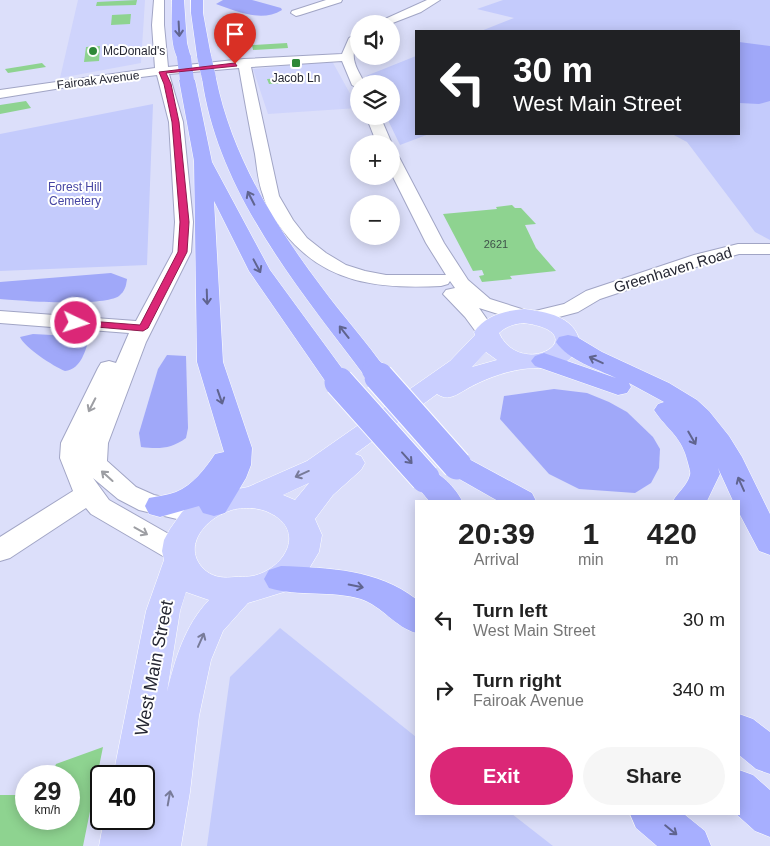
<!DOCTYPE html>
<meta charset="utf-8">
<style>
:root{--surface:#fff;--page:#f6f6f6;--text:#222;--muted:#767676;--accent:#db2777}
body{margin:0;font-family:Helvetica,sans-serif;background:var(--page);color:var(--text);height:100vh;display:flex;flex-direction:column;font-size:19px;white-space:nowrap}
*{box-sizing:border-box;margin:0}
p{font-size:16px;color:var(--muted)}
.icon{flex:none;width:28px;height:28px;fill:none;stroke:currentColor;stroke-width:2;stroke-linecap:round;stroke-linejoin:round}
.map{position:relative;flex:1;overflow:hidden}
.side{position:absolute;left:415px;top:500px;width:325px;height:315px;display:flex;flex-direction:column;background:var(--surface);border-radius:0px;box-shadow:0 2px 12px #0003}
.side>*{flex:none}
.top-card{position:absolute;left:415px;top:30px;width:325px;height:105px;border-radius:0px;box-shadow:0 2px 12px #0003;background:#202124;color:#fff;overflow:hidden}
.buttons{position:absolute;left:350px;top:15px;display:grid;gap:10px}
.buttons a{display:grid;place-items:center;width:50px;height:50px;border-radius:50%;background:var(--surface);box-shadow:0 2px 12px #0003;font-size:25px}
.speed{position:absolute;left:15px;top:765px;display:flex;gap:10px;font-size:25px;font-weight:700;text-align:center}
.speed>*{display:grid;place-content:center;width:65px;height:65px;border-radius:50%;background:var(--surface);box-shadow:0 2px 12px #0003;line-height:1}
.speed small{font-size:12px;font-weight:400}
.speed .limit{border:2px solid #111;border-radius:8px;background:#fff;color:#111}
.pin{position:absolute;display:grid;place-items:center;width:42px;height:42px;color:#fff;margin:-51px -21px;border-radius:50% 50% 50% 0;rotate:-45deg;box-shadow:0 0 5px #0007}
.pin .icon{rotate:45deg}
.me{position:absolute;width:55px;margin:-28px;rotate:94deg;stroke-linejoin:round;filter:drop-shadow(0 0 4px #0008)}
.turn{display:flex;align-items:center;gap:18px;height:105px;padding:0 15px;font-size:22px}
.turn .icon{width:65px;height:65px;stroke-width:2.5}
.turn b{display:block;font-size:35px;line-height:42px}
.eta{display:flex;justify-content:space-evenly;align-items:center;height:85px;text-align:center}
.eta b{font-size:30px;font-weight:700;line-height:35px}
.primary-button{display:flex;gap:10px;margin-top:auto;padding:10px 15px}
.primary-button a{flex:1;height:58px;border-radius:30px;background:var(--accent);color:#fff;font-size:20px;font-weight:700;line-height:58px;text-align:center}
.primary-button a+a{background:var(--page);color:var(--text)}
ul{padding:0;list-style:none}
li{display:flex;align-items:center;gap:15px;height:70px;padding:0 15px}
li div{flex:1}
li b{display:block;font-size:19px}
li em{font-style:normal}
.map>svg:first-child{display:block}
</style>
<div class="map">
<svg width="770" height="846" viewBox="0 0 770 846">
<rect width="100%" height="100%" fill="#dcdffa"/>
<g fill="#cfd4fc">
<polygon points="78,0 145,0 141,63 60,78"/>
<polygon points="332,61 358,108 268,114 253,69"/>
</g>
<g fill="#c4cbfc">
<polygon points="503,0 770,0 770,240 755,232 687,142 672,134 739,134 739,31 481,31 514,18 477,9"/>
<polygon points="416,56 416,134 429,134 400,145 386,116 391,116 391,84 370,84 366,76"/>
<polygon points="153,104 147,265 0,271 0,134"/>
<polygon points="280,628 416,737 416,814 512,814 553,846 207,846 230,677"/>
</g>
<g fill="#a0a8f9">
<path d="M223,0H252L281,8L282,10C261,23 237,11 216,4Z"/>
<polygon points="739,42 770,46 770,101 759,104 739,103"/>
<path d="M111,273L127,279C126,286 125,291 119,296C102,307 23,301 0,299V282Z"/>
<path d="M33,334L90,337C85,350 82,369 65,371C53,366 25,348 20,337Z"/>
<path d="M167,355L186,356L188,428L186,438C171,449 159,449 141,447L139,433L158,369Z"/>
<polygon points="554,389 587,393 609,402 627,412 653,437 660,449 659,468 651,483 635,493 579,489 549,474 500,419 504,396"/>
</g>
<g fill="#8ed390">
<polygon points="137,0 136,5 96,6 97,2"/>
<polygon points="131,14 130,24 111,25 112,15"/>
<polygon points="287,43 288,48 253,50 252,45"/>
<polygon points="100,46 99,61 84,62 86,47"/>
<polygon points="42,63 46,67 8,73 5,69"/>
<polygon points="303,77 305,82 269,84 267,79"/>
<polygon points="26,101 31,108 0,114 0,105"/>
<polygon points="512,205 515,208 521,208 536,224 525,225 536,248 556,271 510,276 512,279 482,282 479,276 484,275 482,270 473,271 443,214 497,209 496,207"/>
<polygon points="103,747 83,846 0,846 0,795 26,795 26,819 69,819 69,776 52,776 56,764"/>
</g>
<g fill="none" stroke-linecap="round" stroke-linejoin="round">
<defs>
<g id="minor">
<path d="M154,0H164V25L168,67L244,59L342,54L349,38L359,32C359,40 355,44 354,52C352,63 360,74 365,84H359V89L352,85L342,61L251,67L279,196L293,220L307,238L326,253L346,265L365,271L386,275H446L426,243L391,173V152L396,154L399,157L444,243L468,280L490,299L531,312L564,304L586,291L694,255L738,244H770V254H739L708,263L600,299L578,312L536,323L517,320L479,308L496,332L493,336L486,338L479,336L465,317L443,294L446,290L455,288L450,281L448,284L441,286C379,289 324,284 283,231C276,221 266,208 263,195C258,182 257,167 255,154C249,125 244,96 239,68L169,74L183,122L193,222L191,252L146,342L108,443L107,461L136,487L154,495L207,507L211,514L207,521L198,524L139,510L118,499L93,478L109,500L188,545L192,552L188,559L178,562L168,559L91,514L86,508L10,558L0,561V537L73,491L60,458L61,443L98,368L101,363L109,361L116,363L129,333L0,323V311L136,321L173,252L175,222L169,122L157,75L86,84L0,98V90L155,68L152,25Z"/>
<polygon points="326,0 342,0 341,2 300,15 296,16 291,13 292,11"/>
<polygon points="427,0 440,0 421,12 390,24 374,24"/>
<polygon points="366,116 380,116 392,144 391,146 391,144 377,144"/>
</g>
<path id="major" d="M524,309C547,312 574,316 580,342C576,351 573,358 564,363C551,370 536,367 523,369C503,372 482,380 465,390C455,396 447,401 437,394L355,454L361,456L365,463L361,470L333,495L315,519L322,535L319,552L304,577L287,591L248,603L223,631L211,660L199,716L190,792L181,846H99L104,819H144V814L145,816L151,780L147,789L144,791V776H113L146,611L164,560L162,551L164,540L170,529L182,512L192,504L212,494L248,487L307,461L450,361L475,335L474,332C486,315 504,311 524,309ZM524,323C598,333 522,382 499,333C507,326 514,324 524,323ZM486,352L497,360L472,367ZM309,483L295,500L283,495ZM252,508C258,509 265,510 270,513C303,529 289,561 262,573C253,577 245,577 235,577C225,578 215,578 206,571C180,549 204,519 229,511C236,508 245,508 252,508ZM186,592L209,600C185,625 175,659 167,692L180,611Z"/>
<g id="highway">
<path d="M172,0H184L187,43L191,58L189,61H179C169,45 172,19 172,0Z"/>
<polygon points="191,0 203,0 203,13 211,56 209,59 199,59 197,56 191,13"/>
<path d="M209,74L214,75L216,78C231,154 274,224 320,285C341,314 366,341 386,370L382,375L373,378L364,375C297,286 218,192 202,78L204,75Z"/>
<path d="M187,75L192,77L195,80L212,162L270,270L352,382L348,388L339,390L330,388L249,271L214,201L223,362L252,448L251,465L246,478L225,513L214,516L203,513L199,506L160,517L149,514L145,506L149,498C158,496 168,495 176,492C193,485 205,469 215,454L224,452L197,362L194,161L179,80L182,77Z"/>
<path d="M568,335L577,337L602,352L669,383L697,400L709,411L729,436L742,457L770,514V555L759,551L739,513V501H733L718,468L720,474L707,501H673C678,492 687,486 690,475C691,472 689,467 688,463C682,436 668,431 654,410L658,404L664,402L629,383L631,387L627,393L618,395L535,366L531,361L535,356L544,353L616,378C597,369 568,360 556,342L559,337Z"/>
<polygon points="457,455 467,458 532,493 536,501 498,501 447,472 442,465 447,458"/>
<path d="M425,468C440,472 455,487 462,501H429L410,478L415,471Z"/>
<path d="M281,566C329,568 377,569 416,599V633C395,627 382,606 361,599C331,590 299,597 269,588L264,579L269,570Z"/>
<polygon points="739,714 753,719 770,732 770,774 756,769 739,755"/>
<polygon points="739,770 753,775 770,790 770,837 755,831 736,814 739,814"/>
<polygon points="630,814 684,814 705,831 711,846 657,846 636,828"/>
</g>
</defs>
<use href="#minor" stroke="#a1a5c5" stroke-width="2"/>
<use href="#major" stroke="#fff" stroke-width="1"/>
<use href="#highway" stroke="#fff" stroke-width="1"/>
<use href="#minor" fill="#fff" fill-rule="evenodd"/>
<use href="#major" fill="#cacfff" fill-rule="evenodd"/>
<use href="#highway" fill="#a7afff" fill-rule="evenodd"/>
<defs>
<g id="highway-bridge-far2">
<polyline points="204,56 209,78"/>
<polyline points="184,58 187,80"/>
</g>
<polyline id="highway-bridge-far1" points="373,370 380,378"/>
<g id="highway-bridge">
<polyline points="379,377 457,465"/>
<polyline points="339,382 425,478"/>
</g>
</defs>
<use href="#highway-bridge-far2" stroke="#fff" stroke-width="14" stroke-linecap="butt"/>
<use href="#highway-bridge-far1" stroke="#fff" stroke-width="24" stroke-linecap="butt"/>
<use href="#highway-bridge" stroke="#fff" stroke-width="31" stroke-linecap="butt"/>
<use href="#highway-bridge-far2" stroke="#a7afff" stroke-width="14"/>
<use href="#highway-bridge-far1" stroke="#a7afff" stroke-width="22"/>
<use href="#highway-bridge" stroke="#a7afff" stroke-width="29"/>
</g>
<defs><path id="oneway-shaft" d="M-6 0H5M1.5-3L5.5 0L1.5 3" fill="none" stroke-width="1.6" stroke-linecap="round" stroke-linejoin="round" transform="scale(1.25)"/></defs>
<g stroke="#60648f">
<use href="#oneway-shaft" transform="translate(179 29) rotate(87)"/>
<use href="#oneway-shaft" transform="translate(251 198) rotate(-117)"/>
<use href="#oneway-shaft" transform="translate(257 266) rotate(62)"/>
<use href="#oneway-shaft" transform="translate(207 297) rotate(88)"/>
<use href="#oneway-shaft" transform="translate(344 332) rotate(-128)"/>
<use href="#oneway-shaft" transform="translate(596 360) rotate(-155)"/>
<use href="#oneway-shaft" transform="translate(220 397) rotate(71)"/>
<use href="#oneway-shaft" transform="translate(692 438) rotate(60)"/>
<use href="#oneway-shaft" transform="translate(407 458) rotate(48)"/>
<use href="#oneway-shaft" transform="translate(741 484) rotate(-114)"/>
<use href="#oneway-shaft" transform="translate(356 586) rotate(11)"/>
<use href="#oneway-shaft" transform="translate(671 830) rotate(39)"/>
</g>
<g stroke="#9d9ea3">
<use href="#oneway-shaft" transform="translate(92 405) rotate(117)"/>
<use href="#oneway-shaft" transform="translate(107 476) rotate(-138)"/>
<use href="#oneway-shaft" transform="translate(141 531) rotate(29)"/>
</g>
<g stroke="#787b99">
<use href="#oneway-shaft" transform="translate(302 474) rotate(156)"/>
<use href="#oneway-shaft" transform="translate(201 640) rotate(-66)"/>
<use href="#oneway-shaft" transform="translate(169 798) rotate(-80)"/>
</g>
<polygon fill="#db2777" stroke="#8e194d" points="235,63 237,66 166,73 171,84 179,122 189,222 187,252 148,328 143,331 73,325 73,321 76,320 140,325 178,252 180,222 172,122 164,84 159,72"/>
<g fill="#2e8838" stroke="#fff" stroke-width="2">
<circle cx="93" cy="51" r="5"/>
<rect x="291" y="58" width="10" height="10" rx="2.5"/>
</g>
<g text-anchor="middle" stroke-width="4" stroke-linejoin="round" paint-order="stroke">
<g font-size="11" fill="#3f524a">
<text x="496" y="248">2621</text>
</g>
<g font-size="12" fill="#252733" stroke="#fff" text-anchor="start">
<text x="103" y="55">McDonald's</text>
<text x="296" y="82" text-anchor="middle">Jacob Ln</text>
</g>
<g font-size="12" fill="#252733" stroke="#fff">
<text transform="translate(98 80) rotate(-7)" y="4">Fairoak Avenue</text>
</g>
<g font-size="12" fill="#4646a3" stroke="#fff">
<text x="75" y="191">Forest Hill<tspan x="75" dy="14">Cemetery</tspan></text>
</g>
<g font-size="15" fill="#252733" stroke="#fff">
<text transform="translate(673 270) rotate(-17)" y="5">Greenhaven Road</text>
</g>
<g font-size="18" fill="#252733" stroke="#fff">
<text transform="translate(154 668) rotate(-79)" y="6">West Main Street</text>
</g>
</g>
</svg>
<div class="buttons">
<a><svg class="icon" aria-label="sound" viewBox="0 0 24 24"><path d="M4 9h4l5-4v14l-5-4H4zM17 9q2 3 0 6"/></svg></a>
<a><svg class="icon" aria-label="layers" viewBox="0 0 24 24"><path d="M12 4l9 5-9 5-9-5zM3 14l9 5 9-5"/></svg></a>
<a>+</a>
<a>−</a>
</div>
<div class="speed"><div>29<small>km/h</small></div><div class="limit">40</div></div>
<div class="pin" style="left:235px;top:64px;background:#d93025"><svg class="icon" aria-label="arrive" viewBox="0 0 24 24"><path d="M6 21V4h12l-3 4 3 4H6"/></svg></div>
<svg class="me" style="left:76px;top:323px" viewBox="-20 -20 40 40"><circle r="17" fill="#db2777" stroke="#fff" stroke-width="3"/><path d="M0-11L8 9 0 5-8 9z" fill="#fff"/></svg>
<div class="top-card">
<div class="turn"><svg class="icon" aria-label="left" viewBox="0 0 24 24"><path d="M17 20v-9H6M10 6l-5 5 5 5"/></svg><div><b>30 m</b>West Main Street</div></div>
</div>
<section class="side">
<div class="eta">
<div><b>20:39</b><p>Arrival</p></div>
<div><b>1</b><p>min</p></div>
<div><b>420</b><p>m</p></div>
</div>
<ul>
<li><svg class="icon" aria-label="left" viewBox="0 0 24 24"><path d="M17 20v-9H6M10 6l-5 5 5 5"/></svg><div><b>Turn left</b><p>West Main Street</p></div><em>30 m</em></li>
<li><svg class="icon" aria-label="right" viewBox="0 0 24 24"><path d="M7 20v-9h11M14 6l5 5-5 5"/></svg><div><b>Turn right</b><p>Fairoak Avenue</p></div><em>340 m</em></li>
</ul>
<div class="primary-button"><a>Exit</a><a>Share</a></div>
</section>
</div>
